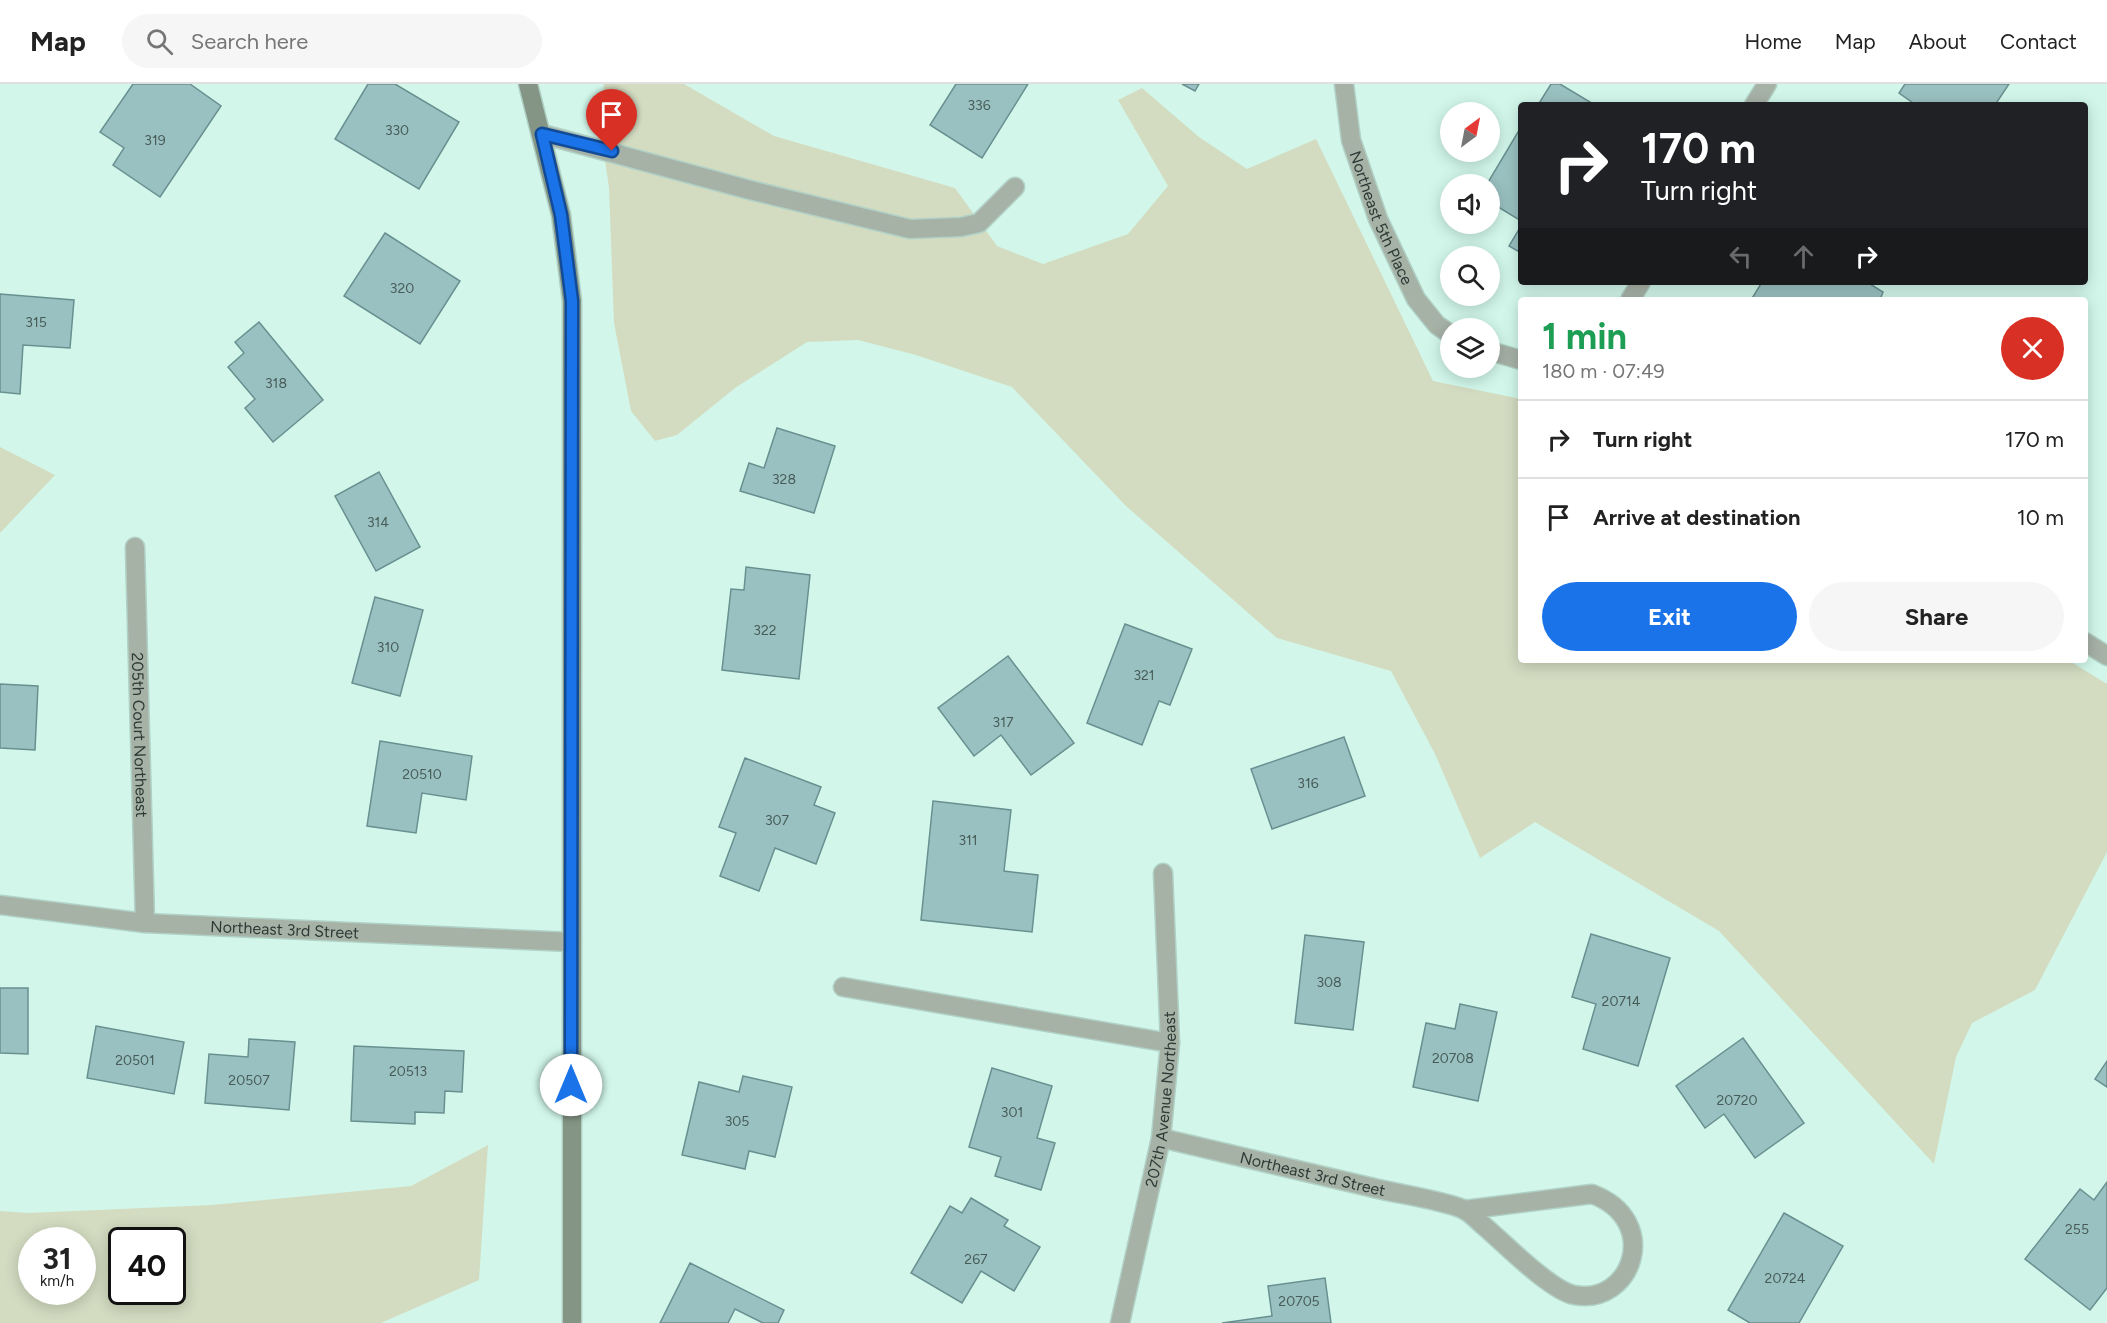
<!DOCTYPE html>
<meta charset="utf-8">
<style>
:root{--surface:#fff;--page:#f6f6f6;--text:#222;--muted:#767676;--line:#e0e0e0;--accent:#1a73e8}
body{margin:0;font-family:Figtree,sans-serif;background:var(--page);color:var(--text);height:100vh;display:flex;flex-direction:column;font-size:22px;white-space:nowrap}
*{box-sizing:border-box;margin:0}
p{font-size:20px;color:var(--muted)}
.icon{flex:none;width:33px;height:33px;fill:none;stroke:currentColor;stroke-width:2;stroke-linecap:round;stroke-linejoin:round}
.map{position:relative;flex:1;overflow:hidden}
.drawer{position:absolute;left:1518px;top:213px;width:570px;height:366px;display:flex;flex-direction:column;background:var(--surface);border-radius:6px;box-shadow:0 3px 15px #0003}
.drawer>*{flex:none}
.banner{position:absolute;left:1518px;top:18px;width:570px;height:183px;border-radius:6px;box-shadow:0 3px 15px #0003;background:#202124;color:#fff;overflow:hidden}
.needle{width:39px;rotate:32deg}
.tools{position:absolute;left:1440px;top:18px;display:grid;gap:12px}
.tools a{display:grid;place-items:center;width:60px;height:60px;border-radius:50%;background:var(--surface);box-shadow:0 3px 15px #0003;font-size:30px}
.speed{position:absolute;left:18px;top:1143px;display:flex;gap:12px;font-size:30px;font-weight:700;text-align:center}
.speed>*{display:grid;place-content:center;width:78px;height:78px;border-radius:50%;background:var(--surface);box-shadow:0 3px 15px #0003;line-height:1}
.speed small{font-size:15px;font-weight:400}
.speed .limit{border:3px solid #111;border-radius:9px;background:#fff;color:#111}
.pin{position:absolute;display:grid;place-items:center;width:51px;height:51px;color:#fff;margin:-62px -26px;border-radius:50% 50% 50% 0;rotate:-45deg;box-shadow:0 0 6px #0007}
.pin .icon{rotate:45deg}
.me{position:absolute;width:66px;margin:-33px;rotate:0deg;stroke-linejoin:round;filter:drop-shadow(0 0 4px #0008)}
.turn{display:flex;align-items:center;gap:21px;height:126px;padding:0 24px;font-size:27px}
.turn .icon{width:78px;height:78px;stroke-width:2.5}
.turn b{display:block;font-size:42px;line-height:51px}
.lanes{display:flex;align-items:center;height:57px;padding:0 24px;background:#0003;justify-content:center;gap:30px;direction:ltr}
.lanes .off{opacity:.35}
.round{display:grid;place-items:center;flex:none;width:63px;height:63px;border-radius:32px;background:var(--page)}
.headline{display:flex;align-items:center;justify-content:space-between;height:102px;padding:0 24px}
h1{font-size:36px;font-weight:700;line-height:45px;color:#1e9e55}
.button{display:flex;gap:12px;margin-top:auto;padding:12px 24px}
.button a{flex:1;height:69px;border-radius:36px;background:var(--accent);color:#fff;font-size:24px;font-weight:700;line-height:69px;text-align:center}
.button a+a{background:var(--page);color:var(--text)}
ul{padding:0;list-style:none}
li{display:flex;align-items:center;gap:18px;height:78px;padding:0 24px;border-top:2px solid var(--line)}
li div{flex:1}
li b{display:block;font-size:22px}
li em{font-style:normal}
header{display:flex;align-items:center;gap:36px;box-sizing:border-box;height:84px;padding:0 30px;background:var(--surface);border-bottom:2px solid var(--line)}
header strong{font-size:28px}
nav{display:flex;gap:33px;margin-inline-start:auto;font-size:21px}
.search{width:420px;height:54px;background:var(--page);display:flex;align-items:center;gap:15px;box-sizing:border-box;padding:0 21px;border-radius:33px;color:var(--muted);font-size:22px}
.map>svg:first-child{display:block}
</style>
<header>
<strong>Map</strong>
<div class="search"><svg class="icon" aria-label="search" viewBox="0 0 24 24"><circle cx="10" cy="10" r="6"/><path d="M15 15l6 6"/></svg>Search here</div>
<nav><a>Home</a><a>Map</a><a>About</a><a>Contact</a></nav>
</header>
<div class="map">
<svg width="2107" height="1239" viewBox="0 0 2107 1239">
<rect width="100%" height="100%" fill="#d2f7ea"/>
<g fill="#d3dcc1" fill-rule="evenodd">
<polygon points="604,0 684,0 774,52 955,104 997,162 1043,180 1128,150 1168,102 1118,16 1142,4 1199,53 1247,85 1316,55 1433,297 1521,315 1521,576 2068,576 2107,600 2107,768 2035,906 1972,939 1956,973 1934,1080 1719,847 1535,738 1480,774 1435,670 1391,587 1277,554 1126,422 1012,303 916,271 858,256 807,258 735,304 677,351 655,357 631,327 614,239 609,104 600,41"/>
<polygon points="0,363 55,391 0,449"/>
<path d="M488,1061L479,1196L381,1239H0V1127L28,1129L212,1121L411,1102ZM32,1156H82V1208H32ZM122,1156H172V1208H122Z"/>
</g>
<g fill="#9ac1c1" stroke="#699090" stroke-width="1.5">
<polygon points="133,0 190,0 221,22 160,113 113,81 124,64 100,48"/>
<polygon points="368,0 395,0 459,38 419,105 335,55"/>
<polygon points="956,0 1028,0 982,74 930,41"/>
<polygon points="1182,0 1199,0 1195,7"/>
<polygon points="1551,0 1560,0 1595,21 1538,21"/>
<polygon points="1905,0 2009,0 1995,21 1916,21 1899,9"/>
<polygon points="1521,43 1521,137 1490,118 1490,100 1487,100"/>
<polygon points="1521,142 1521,169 1509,162"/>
<polygon points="385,149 460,197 420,260 344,212"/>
<polygon points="1762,198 1867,198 1883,208 1880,216 1751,216"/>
<polygon points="0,210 74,216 70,264 23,261 20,310 0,308"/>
<polygon points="259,238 323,316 273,358 245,324 255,315 228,283 244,269 235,258"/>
<polygon points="777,344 835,362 814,429 740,407 749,379 764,384"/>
<polygon points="379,388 420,463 376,487 335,412"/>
<polygon points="746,483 810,491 799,595 722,586 731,505 744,506"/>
<polygon points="375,513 423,526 400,612 352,599"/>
<polygon points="1125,540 1192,565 1170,621 1159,617 1142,661 1087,639"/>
<polygon points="1008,572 1074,659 1031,691 1001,651 974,672 938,624"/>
<polygon points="0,600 38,602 35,666 0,664"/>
<polygon points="1344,653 1365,712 1272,745 1251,685"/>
<polygon points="380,657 472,672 466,716 422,709 416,749 367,742"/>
<polygon points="745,674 821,703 814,721 835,729 816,780 775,764 759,807 720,792 736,749 719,743"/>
<polygon points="933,717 1011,726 1004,787 1038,791 1032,848 921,836"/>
<polygon points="1591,850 1670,874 1638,982 1583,965 1596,920 1572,913"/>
<polygon points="1305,851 1364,858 1353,946 1295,939"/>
<polygon points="0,904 28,904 28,970 0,969"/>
<polygon points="1460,920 1497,928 1478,1017 1413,1003 1426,939 1455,945"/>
<polygon points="96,942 184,958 174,1010 87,994"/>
<polygon points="1743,954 1804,1039 1755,1074 1724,1030 1705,1044 1676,1002"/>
<polygon points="249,955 295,958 289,1026 205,1019 209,970 248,973"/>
<polygon points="354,962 464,967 462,1008 445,1007 444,1029 415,1028 415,1040 351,1037"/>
<polygon points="2107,977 2107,1003 2095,995"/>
<polygon points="992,984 1052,1002 1037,1054 1055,1059 1041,1106 995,1092 1001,1073 969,1063"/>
<polygon points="743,992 792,1003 775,1073 749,1067 745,1085 682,1071 699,998 739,1008"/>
<polygon points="2107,1098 2107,1204 2090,1226 2025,1175 2080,1105 2094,1116"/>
<polygon points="971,1114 1008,1136 1004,1142 1040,1163 1014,1207 981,1187 962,1219 911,1189 950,1122 962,1129"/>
<polygon points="1784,1129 1843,1162 1799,1239 1750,1239 1728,1226"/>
<polygon points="690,1179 784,1226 778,1239 763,1239 735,1225 728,1239 660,1239"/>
<polygon points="1325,1194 1331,1239 1222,1239 1272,1232 1268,1202"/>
</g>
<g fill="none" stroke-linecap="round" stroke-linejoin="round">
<defs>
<g id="lane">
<polyline points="542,50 750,106 910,145 961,143 979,139 1015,103"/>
<polyline points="843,903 1170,959"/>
</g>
<g id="street">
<path id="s1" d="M1344,0L1351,56L1378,135L1416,215L1437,241L1450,250"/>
<polyline points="1754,21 1767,0"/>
<polyline points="1630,216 1641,198"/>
<polyline points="1490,267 1521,276"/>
<path id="s2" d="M135,463L145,839"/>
<polyline points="2085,558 2107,572"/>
<path id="s3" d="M0,821L145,839L571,858"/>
<path id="s4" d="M1161,1054C1230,1070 1300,1087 1370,1103C1397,1110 1438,1115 1463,1125C1470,1128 1478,1137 1484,1142C1505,1160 1550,1206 1574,1211C1633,1222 1662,1136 1592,1110L1464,1126"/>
<path id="s5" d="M1120,1239L1161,1054L1170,959L1163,789"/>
</g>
<polyline id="secondary" points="528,0 561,131 572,217 572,1239"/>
</defs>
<use href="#lane" stroke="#b1d1c6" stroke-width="21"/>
<use href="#street" stroke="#b1d1c6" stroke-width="21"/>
<use href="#secondary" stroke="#b1d1c6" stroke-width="21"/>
<use href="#lane" stroke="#a7b2a7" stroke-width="18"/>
<use href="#street" stroke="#a7b2a7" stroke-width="18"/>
<use href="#secondary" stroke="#849585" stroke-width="18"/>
</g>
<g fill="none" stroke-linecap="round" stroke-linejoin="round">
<defs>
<polyline id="route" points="571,1001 572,217 561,131 542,50 612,67"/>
</defs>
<use href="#route" stroke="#114b97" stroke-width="15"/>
<use href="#route" stroke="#1a73e8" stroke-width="10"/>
</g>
<g text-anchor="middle" stroke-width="4.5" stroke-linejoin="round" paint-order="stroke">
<g font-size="14" fill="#475c58">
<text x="979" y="26">336</text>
<text x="397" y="51">330</text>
<text x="155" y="61">319</text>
<text x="402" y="209">320</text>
<text x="36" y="243">315</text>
<text x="276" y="304">318</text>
<text x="784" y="400">328</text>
<text x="378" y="443">314</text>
<text x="765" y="551">322</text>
<text x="388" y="568">310</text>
<text x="1144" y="596">321</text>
<text x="1003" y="643">317</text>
<text x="422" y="695">20510</text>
<text x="1308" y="704">316</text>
<text x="777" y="741">307</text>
<text x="968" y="761">311</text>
<text x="1329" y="903">308</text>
<text x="1621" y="922">20714</text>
<text x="1453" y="979">20708</text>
<text x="135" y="981">20501</text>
<text x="408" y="992">20513</text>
<text x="249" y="1001">20507</text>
<text x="1737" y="1021">20720</text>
<text x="1012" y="1033">301</text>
<text x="737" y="1042">305</text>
<text x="2077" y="1150">255</text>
<text x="976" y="1180">267</text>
<text x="1785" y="1199">20724</text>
<text x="1299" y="1222">20705</text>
</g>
<g font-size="16" fill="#2b3a35" stroke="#f0fff9">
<text dy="6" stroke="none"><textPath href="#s1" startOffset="140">Northeast 5th Place</textPath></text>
<text dy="6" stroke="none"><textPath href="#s2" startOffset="188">205th Court Northeast</textPath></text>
<text dy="6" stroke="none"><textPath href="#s3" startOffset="286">Northeast 3rd Street</textPath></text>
<text dy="6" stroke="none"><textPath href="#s5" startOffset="228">207th Avenue Northeast</textPath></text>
<text dy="6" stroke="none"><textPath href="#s4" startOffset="156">Northeast 3rd Street</textPath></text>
</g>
</g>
</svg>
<div class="tools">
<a><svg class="needle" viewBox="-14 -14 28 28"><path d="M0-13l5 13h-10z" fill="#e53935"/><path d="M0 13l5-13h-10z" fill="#767676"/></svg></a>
<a><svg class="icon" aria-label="sound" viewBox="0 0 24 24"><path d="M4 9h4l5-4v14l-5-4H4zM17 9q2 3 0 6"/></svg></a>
<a><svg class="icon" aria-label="search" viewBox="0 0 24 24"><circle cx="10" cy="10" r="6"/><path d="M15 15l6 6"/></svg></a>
<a><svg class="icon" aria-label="layers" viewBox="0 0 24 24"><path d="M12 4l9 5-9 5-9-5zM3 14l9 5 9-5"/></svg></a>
</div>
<div class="speed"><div>31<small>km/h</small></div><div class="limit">40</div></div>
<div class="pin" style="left:612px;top:67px;background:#d93025"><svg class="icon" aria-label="arrive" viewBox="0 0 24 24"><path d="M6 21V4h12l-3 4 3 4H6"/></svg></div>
<svg class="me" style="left:571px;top:1001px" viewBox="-20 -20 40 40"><circle r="19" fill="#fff"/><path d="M0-13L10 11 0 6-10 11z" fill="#1a73e8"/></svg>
<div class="banner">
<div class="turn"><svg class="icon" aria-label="right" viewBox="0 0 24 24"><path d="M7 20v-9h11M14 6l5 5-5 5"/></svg><div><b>170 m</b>Turn right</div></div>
<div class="lanes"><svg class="icon off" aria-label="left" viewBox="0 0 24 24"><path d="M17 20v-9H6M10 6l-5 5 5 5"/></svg><svg class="icon off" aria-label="ahead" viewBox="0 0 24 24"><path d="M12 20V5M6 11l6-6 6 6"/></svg><svg class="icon" aria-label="right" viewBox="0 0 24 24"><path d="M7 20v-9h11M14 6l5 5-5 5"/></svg></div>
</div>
<section class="drawer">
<div class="headline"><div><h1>1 min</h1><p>180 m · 07:49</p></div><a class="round" style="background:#d93025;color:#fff"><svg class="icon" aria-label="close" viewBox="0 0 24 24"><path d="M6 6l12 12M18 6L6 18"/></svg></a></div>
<ul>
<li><svg class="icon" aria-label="right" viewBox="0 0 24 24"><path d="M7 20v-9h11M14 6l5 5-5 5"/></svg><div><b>Turn right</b></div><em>170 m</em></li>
<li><svg class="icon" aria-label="arrive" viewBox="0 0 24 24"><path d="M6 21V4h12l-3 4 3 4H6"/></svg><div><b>Arrive at destination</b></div><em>10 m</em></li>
</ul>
<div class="button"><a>Exit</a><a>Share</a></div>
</section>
</div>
